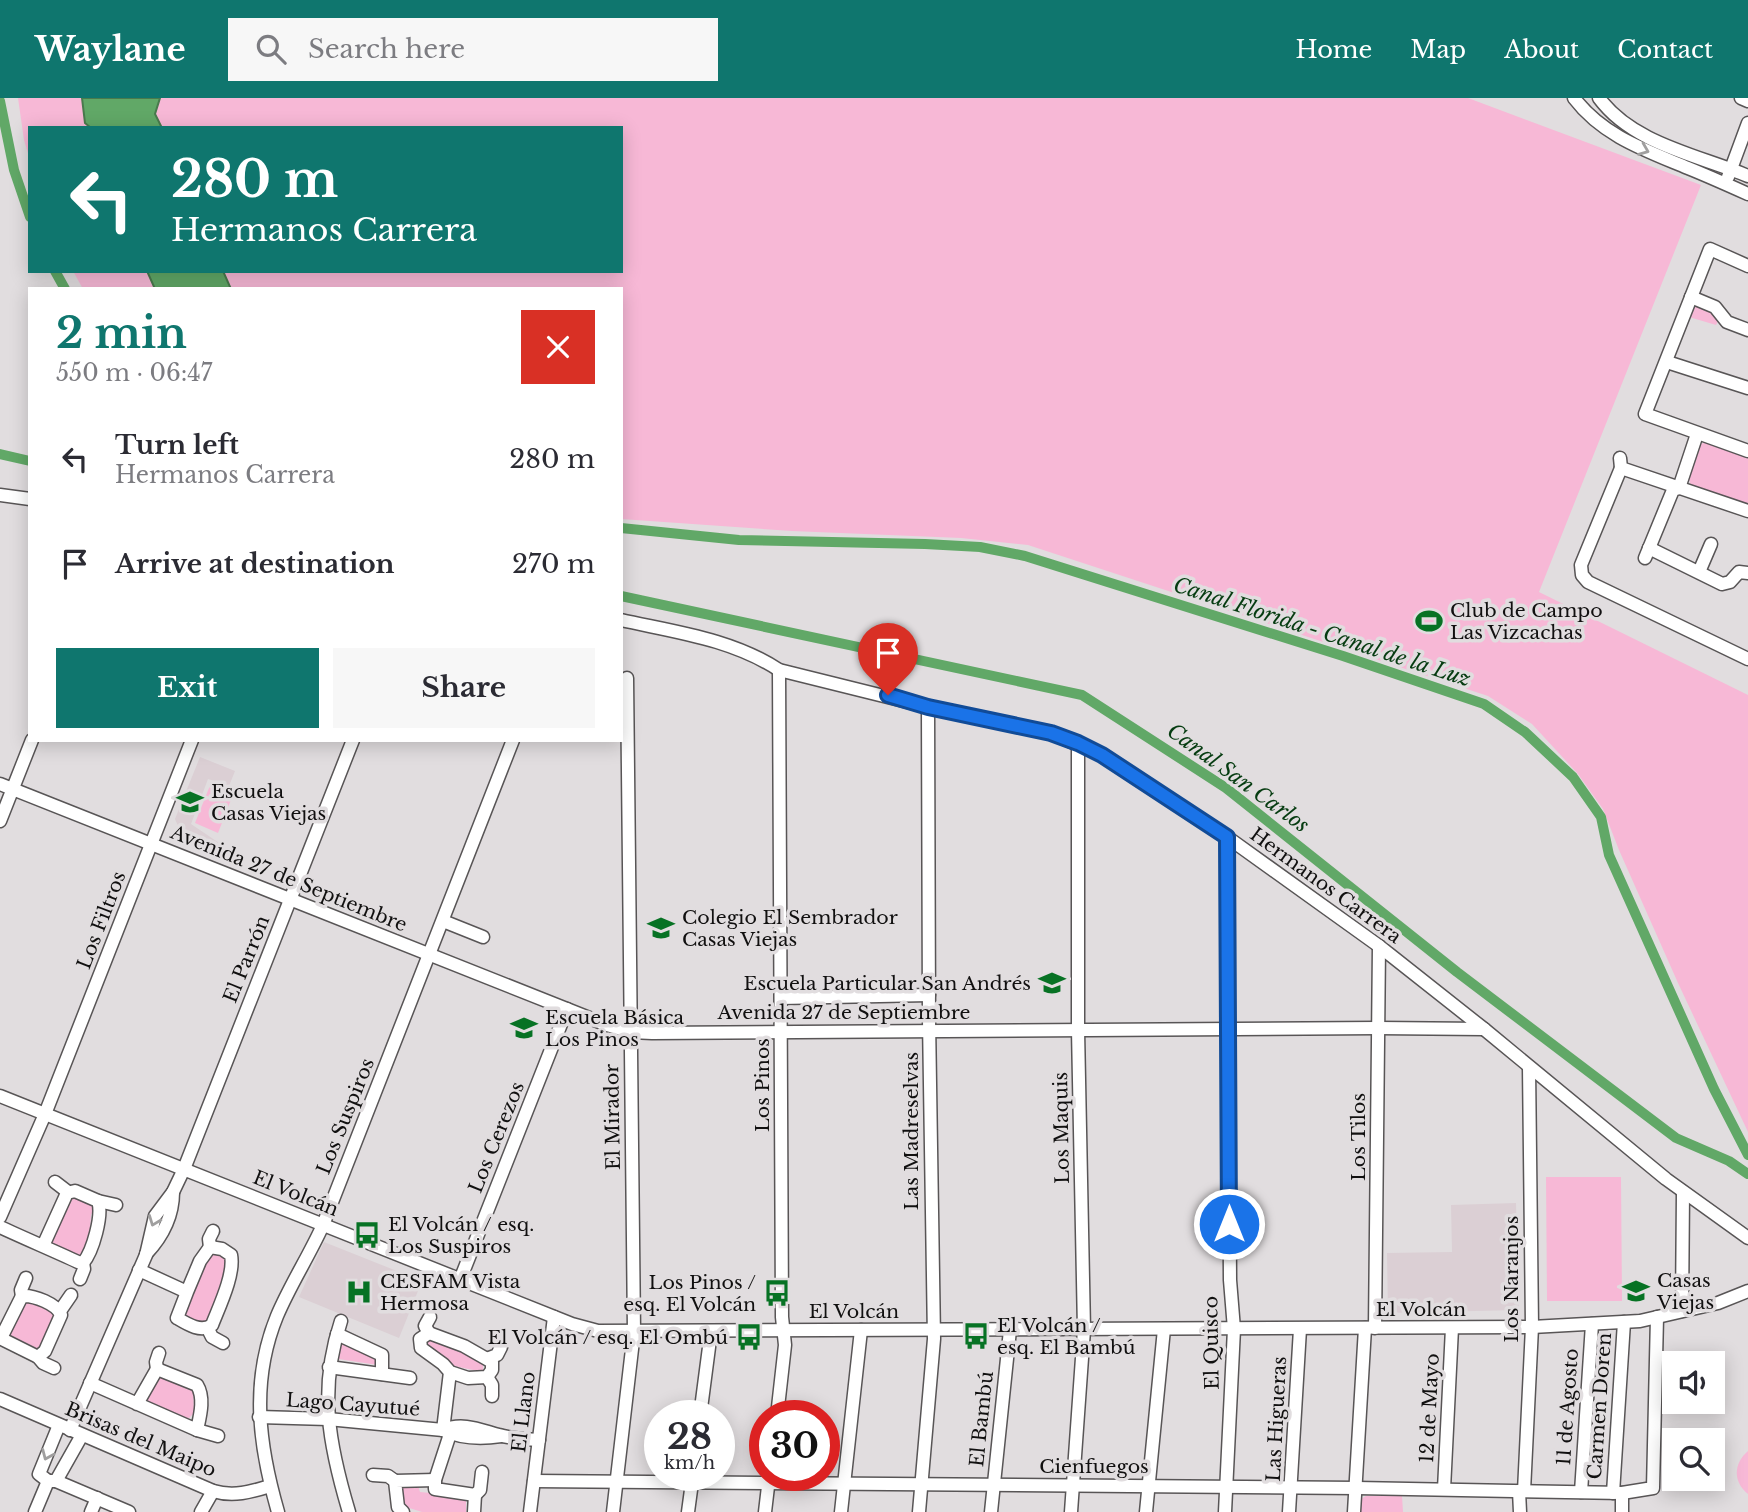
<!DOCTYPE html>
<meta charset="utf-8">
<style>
:root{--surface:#fff;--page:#f7f7f7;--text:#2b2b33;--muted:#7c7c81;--accent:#0f766e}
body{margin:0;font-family:"Libre Baskerville",serif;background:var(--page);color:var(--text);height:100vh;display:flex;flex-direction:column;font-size:26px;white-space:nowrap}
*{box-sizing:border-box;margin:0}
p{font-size:23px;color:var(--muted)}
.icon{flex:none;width:38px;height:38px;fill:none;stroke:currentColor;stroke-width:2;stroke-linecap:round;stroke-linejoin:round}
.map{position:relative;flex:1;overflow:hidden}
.drawer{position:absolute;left:28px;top:189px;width:595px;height:455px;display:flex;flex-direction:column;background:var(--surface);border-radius:0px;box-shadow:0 4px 18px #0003}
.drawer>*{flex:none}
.banner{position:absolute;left:28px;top:28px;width:595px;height:147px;border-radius:0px;box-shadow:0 4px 18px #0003;background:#0f766e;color:#fff;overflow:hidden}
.buttons{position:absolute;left:1662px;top:1253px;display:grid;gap:14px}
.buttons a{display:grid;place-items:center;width:63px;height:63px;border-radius:0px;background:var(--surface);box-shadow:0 4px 18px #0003;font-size:35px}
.speed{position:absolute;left:644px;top:1302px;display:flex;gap:14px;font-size:35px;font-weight:700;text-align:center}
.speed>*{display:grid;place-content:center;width:91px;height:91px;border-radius:50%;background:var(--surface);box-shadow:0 4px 18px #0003;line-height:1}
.speed small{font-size:18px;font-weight:400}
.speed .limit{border:10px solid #d22;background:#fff;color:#111}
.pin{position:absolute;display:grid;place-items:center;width:60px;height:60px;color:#fff;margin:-72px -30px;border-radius:50% 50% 50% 0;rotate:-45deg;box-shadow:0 0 7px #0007}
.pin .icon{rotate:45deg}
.me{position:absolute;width:77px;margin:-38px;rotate:0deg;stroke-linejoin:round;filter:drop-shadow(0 0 5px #0008)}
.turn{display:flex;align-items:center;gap:24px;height:147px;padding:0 28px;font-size:32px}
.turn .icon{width:91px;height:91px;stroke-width:2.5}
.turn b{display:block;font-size:49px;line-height:60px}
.round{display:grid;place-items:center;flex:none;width:74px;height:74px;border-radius:0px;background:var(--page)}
.summary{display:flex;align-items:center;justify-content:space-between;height:119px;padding:0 28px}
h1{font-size:42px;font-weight:700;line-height:52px;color:var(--accent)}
.primary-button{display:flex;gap:14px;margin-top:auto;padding:14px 28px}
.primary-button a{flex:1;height:80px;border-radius:0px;background:var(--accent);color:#fff;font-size:28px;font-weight:700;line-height:80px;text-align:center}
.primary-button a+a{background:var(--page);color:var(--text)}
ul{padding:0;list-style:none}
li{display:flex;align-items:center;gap:21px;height:105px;padding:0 28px}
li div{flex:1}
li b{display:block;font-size:26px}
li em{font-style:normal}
header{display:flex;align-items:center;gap:42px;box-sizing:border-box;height:98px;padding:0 35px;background:var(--accent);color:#fff}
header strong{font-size:33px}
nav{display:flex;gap:38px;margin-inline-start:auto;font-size:24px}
.search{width:490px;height:63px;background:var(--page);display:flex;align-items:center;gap:18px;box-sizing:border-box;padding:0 24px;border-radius:0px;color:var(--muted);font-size:26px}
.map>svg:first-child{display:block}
</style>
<header>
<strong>Waylane</strong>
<div class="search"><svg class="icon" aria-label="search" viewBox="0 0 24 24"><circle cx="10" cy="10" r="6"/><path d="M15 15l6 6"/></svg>Search here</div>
<nav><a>Home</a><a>Map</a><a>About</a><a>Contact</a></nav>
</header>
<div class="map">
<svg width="1748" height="1414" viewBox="0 0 1748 1414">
<rect width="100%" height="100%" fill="#e1dddf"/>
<g fill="#dbcfd4">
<polygon points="200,659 235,673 229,688 208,681 191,726 225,749 219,762 185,744 175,721"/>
<polygon points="1516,1105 1519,1212 1388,1215 1387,1155 1452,1154 1451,1107"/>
<polygon points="324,1144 422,1183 399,1240 299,1199"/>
</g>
<g fill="#f7b8d6">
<polygon points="18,0 1468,0 1701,87 1539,494 1748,597 1748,1034 1678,885 1619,752 1603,711 1578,676 1532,626 1488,598 1028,447 961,440 792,433 621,421 621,191 83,191 73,173 621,173 621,30 30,30 30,62 24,42"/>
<polygon points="1695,206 1717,217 1718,223 1716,227 1689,219"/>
<polygon points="1709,343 1748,356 1748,407 1691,388 1689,381 1701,346"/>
<polygon points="211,685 234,694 218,735 195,725"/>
<polygon points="1546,1079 1621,1079 1622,1203 1547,1203"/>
<polygon points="71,1095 97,1106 91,1117 89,1145 82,1163 48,1148"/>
<path d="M215,1153L228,1161L227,1169L209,1221L206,1225C197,1225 188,1222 183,1214L210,1155Z"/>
<polygon points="25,1197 59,1212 41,1255 7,1238"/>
<polygon points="426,1240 478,1257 483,1262 483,1274 454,1268 427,1248"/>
<polygon points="337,1241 378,1259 378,1267 332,1260"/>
<polygon points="159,1275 193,1289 194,1315 189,1320 181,1321 144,1303"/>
<path d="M1748,1353V1396C1733,1384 1733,1366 1748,1353Z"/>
<polygon points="399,1384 417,1384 420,1394 461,1398 466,1403 466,1414 422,1414 403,1408"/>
<polygon points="1366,1398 1402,1398 1403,1414 1359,1414 1361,1401"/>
</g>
<g fill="#61a867" stroke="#497a4d" stroke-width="2">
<polygon points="82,0 160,0 155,16 162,30 91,30 85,25"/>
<polygon points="147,173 223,173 231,191 155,191"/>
</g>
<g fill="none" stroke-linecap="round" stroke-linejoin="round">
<g stroke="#61a867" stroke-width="10">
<polyline points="0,3 14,72 30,119"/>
<polyline points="55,173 65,191"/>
<polyline points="0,356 30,363"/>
<polyline points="621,430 739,442 925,446 980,449 1025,458 1343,558 1484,606 1525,634 1573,679 1601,719 1609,757 1714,991 1748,1057"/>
<polyline points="621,498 1082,597 1226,690 1457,874 1676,1040 1729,1063 1748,1076"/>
</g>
<defs>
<g id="minor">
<path d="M1574,0C1603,38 1645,52 1688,70C1708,78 1728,87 1748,96"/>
<path d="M1599,0C1633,46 1698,57 1748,78"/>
<polyline points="1741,0 1748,3"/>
<polyline points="1728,79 1748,25"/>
<polyline points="1748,168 1710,151 1645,316 1748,353"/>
<polyline points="1691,199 1715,209 1727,224 1748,232"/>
<polyline points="1667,264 1748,290"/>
<polyline points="1620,360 1621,370 1748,413"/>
<polyline points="1621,370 1581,467 1582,477 1588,484 1748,561"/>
<polyline points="0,397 30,401"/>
<polyline points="1649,450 1722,486 1730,484 1739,474 1748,475"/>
<polyline points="1645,460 1673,392 1679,390 1697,336"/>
<polyline points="1699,474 1711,446"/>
<path d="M621,522C675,534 732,541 779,572L928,609L1051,635L1102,657L1227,739L1379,848L1484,931L1666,1081L1748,1140"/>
<polyline points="0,686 607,927 631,934 652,935 1378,930 1484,931"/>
<polyline points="0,723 32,642"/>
<polyline points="443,823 483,839"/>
<polyline points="781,900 929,897"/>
<polyline points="0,998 572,1226 598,1233 1532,1229 1640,1223 1718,1205 1748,1193"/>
<polyline points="55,1084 68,1094"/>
<polyline points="98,1103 116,1107"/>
<polyline points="0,1119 45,1016 192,642"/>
<path d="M0,1129C26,1141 52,1152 78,1164L83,1165C93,1153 103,1117 98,1103L75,1093L67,1095L43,1148"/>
<polyline points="210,1149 209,1141 213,1133"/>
<path d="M146,1156C163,1138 173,1119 173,1094"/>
<path d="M139,1172L187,1194L200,1163L210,1149L222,1151L231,1157C235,1176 219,1209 212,1227C201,1235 187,1226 177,1220L187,1194"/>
<polyline points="80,1181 84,1171 83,1165"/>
<polyline points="460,1182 567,911"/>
<polyline points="22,1198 21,1192 26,1180"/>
<polyline points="60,1213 71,1197"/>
<polyline points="1682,1213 1683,1094"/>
<path d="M341,1223C318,1292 329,1347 349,1414"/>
<polyline points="1375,1230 1379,848"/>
<polyline points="208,1231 212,1239 223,1245"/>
<polyline points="429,1235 425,1228 430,1219"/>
<polyline points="337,1236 382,1257 382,1276"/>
<polyline points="0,1240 38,1259 43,1265 54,1270"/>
<path d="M1,1240L22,1198C34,1197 57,1206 61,1217L45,1253L38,1259"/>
<polyline points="489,1260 497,1257 501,1249"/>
<polyline points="329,1269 410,1280"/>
<polyline points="157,1271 156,1264 159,1255"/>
<polyline points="487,1279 492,1287 492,1298"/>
<path d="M90,1285L197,1332C200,1318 205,1300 197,1287L157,1271L137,1306"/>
<path d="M0,1301L213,1393C233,1399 251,1394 270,1388"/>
<polyline points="700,1318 711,1234"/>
<polyline points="777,1318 785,1247 782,1219 779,572"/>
<path d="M259,1319L328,1321L443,1332C462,1341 481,1341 501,1338"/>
<polyline points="70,1332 146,1157 155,1118 173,1094 184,1071 353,642"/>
<polyline points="197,1332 218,1338"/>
<polyline points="443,1332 450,1274 443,1266 421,1250 420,1241 429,1235 464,1248 492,1264 492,1272 487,1279 468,1280 450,1274"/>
<path d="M443,1332C463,1324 480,1332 499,1337C512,1341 526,1341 539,1342"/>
<polyline points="450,1336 435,1382 435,1391 475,1397 474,1414"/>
<polyline points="373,1377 388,1378 395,1383"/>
<polyline points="48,1383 39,1376 59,1327"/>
<polyline points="49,1383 56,1383 82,1337"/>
<polyline points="56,1383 129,1414"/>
<polyline points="534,1383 1357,1390 1622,1395 1653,1390 1657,1219"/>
<polyline points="1444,1391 1452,1230"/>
<polyline points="1519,1393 1520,1414"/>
<polyline points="1524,1393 1532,1229 1529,969"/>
<polyline points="1581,1394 1592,1226"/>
<polyline points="1613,1395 1624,1224"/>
<polyline points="1622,1395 1622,1414"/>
<polyline points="475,1397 480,1392 482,1374"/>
<polyline points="35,1414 48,1383"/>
<polyline points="91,1414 97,1400"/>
<polyline points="201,1414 213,1393"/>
<path d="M278,1414C259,1348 250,1284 277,1218C290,1187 309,1158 323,1127L513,642"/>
<polyline points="403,1414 398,1409 395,1383 435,1382"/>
<polyline points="530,1414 554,1219"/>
<polyline points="613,1414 634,1234 627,580"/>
<polyline points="688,1414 693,1377"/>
<polyline points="765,1414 769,1380"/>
<polyline points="841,1414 861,1232"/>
<polyline points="919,1414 934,1241 929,922 928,609"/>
<polyline points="991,1414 1010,1232"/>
<polyline points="1071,1414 1084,1232 1078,932 1078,645"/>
<polyline points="1146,1414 1164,1231"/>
<polyline points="1225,1414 1234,1231 1230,1182 1227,739"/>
<polyline points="1289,1414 1300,1231"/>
<polyline points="1354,1414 1365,1230"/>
</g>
</defs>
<use href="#minor" stroke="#585556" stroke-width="15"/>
<use href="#minor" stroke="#fff" stroke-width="12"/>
</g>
<defs><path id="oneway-chevron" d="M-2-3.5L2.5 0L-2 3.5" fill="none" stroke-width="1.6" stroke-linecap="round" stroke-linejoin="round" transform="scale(1.75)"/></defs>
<g stroke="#a09f9f">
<use href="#oneway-chevron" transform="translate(1644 52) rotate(22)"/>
<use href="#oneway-chevron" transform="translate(154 1123) rotate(111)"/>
<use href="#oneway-chevron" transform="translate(47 1357) rotate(113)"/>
</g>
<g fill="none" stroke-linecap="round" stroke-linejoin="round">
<defs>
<polyline id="route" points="888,597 928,609 1051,635 1078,645 1102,657 1227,739 1229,1126"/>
</defs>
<use href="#route" stroke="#114b97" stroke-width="18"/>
<use href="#route" stroke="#1a73e8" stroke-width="12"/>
</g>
<defs>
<symbol id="stadium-bare" viewBox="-9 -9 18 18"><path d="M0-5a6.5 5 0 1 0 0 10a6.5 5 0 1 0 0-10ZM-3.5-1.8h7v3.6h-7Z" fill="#077224" stroke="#e1dddf" stroke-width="2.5" paint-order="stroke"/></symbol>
<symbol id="school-bare" viewBox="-9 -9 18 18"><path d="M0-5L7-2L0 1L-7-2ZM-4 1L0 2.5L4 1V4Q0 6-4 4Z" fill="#077224" stroke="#e1dddf" stroke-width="2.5" paint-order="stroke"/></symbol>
<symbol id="bus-bare" viewBox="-9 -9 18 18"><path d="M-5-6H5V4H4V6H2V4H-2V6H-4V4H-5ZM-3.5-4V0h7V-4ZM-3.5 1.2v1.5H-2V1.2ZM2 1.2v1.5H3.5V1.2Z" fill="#077224" stroke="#e1dddf" stroke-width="2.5" paint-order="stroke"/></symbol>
<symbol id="hospital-bare" viewBox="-9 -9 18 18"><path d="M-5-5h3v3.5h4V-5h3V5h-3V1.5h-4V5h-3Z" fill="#077224" stroke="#e1dddf" stroke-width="2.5" paint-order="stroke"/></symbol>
</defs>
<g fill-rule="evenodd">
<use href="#stadium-bare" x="1410" y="504" width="38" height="38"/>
<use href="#school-bare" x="171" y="685" width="38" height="38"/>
<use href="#school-bare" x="642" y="811" width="38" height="38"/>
<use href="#school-bare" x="1033" y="866" width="38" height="38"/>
<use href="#school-bare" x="505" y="911" width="38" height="38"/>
<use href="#bus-bare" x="348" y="1118" width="38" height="38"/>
<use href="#school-bare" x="1617" y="1174" width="38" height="38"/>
<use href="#hospital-bare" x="340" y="1175" width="38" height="38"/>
<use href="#bus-bare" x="758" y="1176" width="38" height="38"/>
<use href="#bus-bare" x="957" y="1219" width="38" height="38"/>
<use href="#bus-bare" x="730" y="1220" width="38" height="38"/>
</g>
<g text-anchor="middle" stroke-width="7" stroke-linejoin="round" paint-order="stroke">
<g font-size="19" fill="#111010" stroke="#e1dddf" text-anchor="start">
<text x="1450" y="519">Club de Campo<tspan x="1450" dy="22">Las Vizcachas</tspan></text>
<text x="211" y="700">Escuela<tspan x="211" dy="22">Casas Viejas</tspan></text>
<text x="682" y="826">Colegio El Sembrador<tspan x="682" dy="22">Casas Viejas</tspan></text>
<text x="1031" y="892" text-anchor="end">Escuela Particular San Andrés</text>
<text x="545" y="926">Escuela Básica<tspan x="545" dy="22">Los Pinos</tspan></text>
<text x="388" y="1133">El Volcán / esq.<tspan x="388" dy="22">Los Suspiros</tspan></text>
<text x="1657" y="1189">Casas<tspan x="1657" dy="22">Viejas</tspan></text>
<text x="380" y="1190">CESFAM Vista<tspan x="380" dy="22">Hermosa</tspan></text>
<text x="756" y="1191" text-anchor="end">Los Pinos /<tspan x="756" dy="22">esq. El Volcán</tspan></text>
<text x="997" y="1234">El Volcán /<tspan x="997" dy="22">esq. El Bambú</tspan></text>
<text x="728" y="1246" text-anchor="end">El Volcán / esq. El Ombú</text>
</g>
<g font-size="19" fill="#111010" stroke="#e1dddf">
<text transform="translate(289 780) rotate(22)" y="7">Avenida 27 de Septiembre</text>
<text transform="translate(1326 787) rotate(36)" y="7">Hermanos Carrera</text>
<text transform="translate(101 822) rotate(-69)" y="7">Los Filtros</text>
<text transform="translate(246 861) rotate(-68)" y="7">El Parrón</text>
<text x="844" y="921">Avenida 27 de Septiembre</text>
<text transform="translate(762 987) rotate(-90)" y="7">Los Pinos</text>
<text transform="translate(345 1018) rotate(-68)" y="7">Los Suspiros</text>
<text transform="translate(612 1019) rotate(-91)" y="7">El Mirador</text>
<text transform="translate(1061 1030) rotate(-91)" y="7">Los Maquis</text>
<text transform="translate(911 1033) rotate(-90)" y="7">Las Madreselvas</text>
<text transform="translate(496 1039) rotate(-68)" y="7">Los Cerezos</text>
<text transform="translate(1358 1039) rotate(-90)" y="7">Los Tilos</text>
<text transform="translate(296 1095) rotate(22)" y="7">El Volcán</text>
<text transform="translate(1511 1181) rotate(-90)" y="7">Los Naranjos</text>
<text x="1421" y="1218">El Volcán</text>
<text x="854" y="1220">El Volcán</text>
<text transform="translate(1211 1245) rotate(-91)" y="7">El Quisco</text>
<text transform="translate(353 1306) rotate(4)" y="7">Lago Cayutué</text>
<text transform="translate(1599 1308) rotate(-86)" y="7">Carmen Doren</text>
<text transform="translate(1567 1309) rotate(-86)" y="7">11 de Agosto</text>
<text transform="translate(1429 1310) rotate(-87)" y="7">12 de Mayo</text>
<text transform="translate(523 1314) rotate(-83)" y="7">El Llano</text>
<text transform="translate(981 1321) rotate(-84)" y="7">El Bambú</text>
<text transform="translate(1276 1321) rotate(-87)" y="7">Las Higueras</text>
<text transform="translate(141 1341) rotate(23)" y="7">Brisas del Maipo</text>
<text x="1094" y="1375">Cienfuegos</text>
</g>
<g font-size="21" font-style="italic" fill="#063c11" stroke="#e1dddf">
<text transform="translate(1322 534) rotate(18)" y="7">Canal Florida - Canal de la Luz</text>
<text transform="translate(1238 680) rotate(36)" y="7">Canal San Carlos</text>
</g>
</g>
</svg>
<div class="buttons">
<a><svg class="icon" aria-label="sound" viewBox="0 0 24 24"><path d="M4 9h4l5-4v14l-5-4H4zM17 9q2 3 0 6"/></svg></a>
<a><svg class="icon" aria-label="search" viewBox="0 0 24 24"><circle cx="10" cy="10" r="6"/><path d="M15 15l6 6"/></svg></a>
</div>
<div class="speed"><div>28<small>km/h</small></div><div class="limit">30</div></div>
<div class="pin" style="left:888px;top:597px;background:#d93025"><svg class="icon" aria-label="arrive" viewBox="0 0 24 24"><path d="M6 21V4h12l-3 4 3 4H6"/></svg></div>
<svg class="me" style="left:1229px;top:1126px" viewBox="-20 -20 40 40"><circle r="17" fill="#1a73e8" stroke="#fff" stroke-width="3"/><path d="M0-11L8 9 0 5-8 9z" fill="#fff"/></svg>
<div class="banner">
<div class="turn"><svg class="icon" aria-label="left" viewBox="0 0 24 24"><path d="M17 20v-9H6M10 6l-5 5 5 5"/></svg><div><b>280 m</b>Hermanos Carrera</div></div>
</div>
<section class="drawer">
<div class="summary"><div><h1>2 min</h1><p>550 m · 06:47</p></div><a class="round" style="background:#d93025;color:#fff"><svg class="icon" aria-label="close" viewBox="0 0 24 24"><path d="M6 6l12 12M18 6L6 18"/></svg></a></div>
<ul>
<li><svg class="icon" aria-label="left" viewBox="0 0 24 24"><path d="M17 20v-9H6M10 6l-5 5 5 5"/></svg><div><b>Turn left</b><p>Hermanos Carrera</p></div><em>280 m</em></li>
<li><svg class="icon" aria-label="arrive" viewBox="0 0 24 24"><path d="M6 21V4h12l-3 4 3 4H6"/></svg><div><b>Arrive at destination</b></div><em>270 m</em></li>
</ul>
<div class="primary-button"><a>Exit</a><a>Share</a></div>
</section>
</div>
